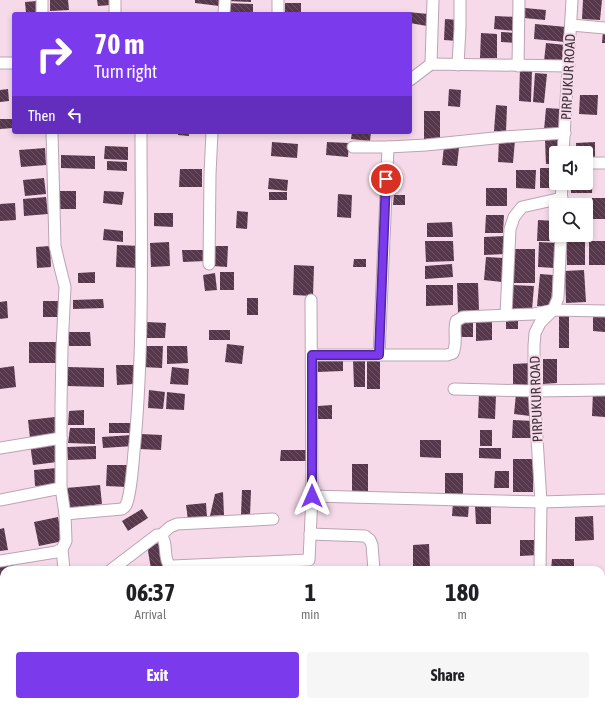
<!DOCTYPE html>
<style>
:root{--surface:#fff;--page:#f6f6f6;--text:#202124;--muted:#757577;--accent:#7c3aed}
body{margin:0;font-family:"Asap Condensed",sans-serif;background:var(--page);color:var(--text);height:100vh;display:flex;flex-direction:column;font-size:15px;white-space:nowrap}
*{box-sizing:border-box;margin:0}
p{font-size:13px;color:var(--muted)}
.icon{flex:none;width:22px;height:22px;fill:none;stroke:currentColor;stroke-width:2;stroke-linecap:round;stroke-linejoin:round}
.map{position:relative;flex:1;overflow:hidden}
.side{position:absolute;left:0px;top:566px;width:605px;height:140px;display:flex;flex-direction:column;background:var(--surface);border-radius:12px 12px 0 0;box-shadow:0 2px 6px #0003}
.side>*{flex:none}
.top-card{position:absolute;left:12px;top:12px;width:400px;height:122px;border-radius:4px;box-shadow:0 2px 6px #0003;background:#7c3aed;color:#fff;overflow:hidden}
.controls{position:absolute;left:549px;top:146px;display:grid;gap:8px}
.controls a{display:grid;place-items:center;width:44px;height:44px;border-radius:4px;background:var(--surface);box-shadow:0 2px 6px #0003;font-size:20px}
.pin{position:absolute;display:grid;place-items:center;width:34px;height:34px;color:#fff;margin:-17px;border:2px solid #fff;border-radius:50%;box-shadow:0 1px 4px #0007}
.me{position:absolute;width:44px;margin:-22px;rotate:0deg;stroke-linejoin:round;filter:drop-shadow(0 0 3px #0008)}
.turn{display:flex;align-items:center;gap:14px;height:84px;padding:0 16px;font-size:18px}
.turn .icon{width:52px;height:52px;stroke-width:2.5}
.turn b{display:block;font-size:28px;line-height:34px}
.then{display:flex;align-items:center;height:38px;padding:0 16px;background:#0003;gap:8px;font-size:15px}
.eta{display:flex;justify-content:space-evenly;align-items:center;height:68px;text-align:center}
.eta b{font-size:24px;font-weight:700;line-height:28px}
.button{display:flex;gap:8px;margin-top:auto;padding:8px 16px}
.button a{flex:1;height:46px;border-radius:4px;background:var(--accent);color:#fff;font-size:16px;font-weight:700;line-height:46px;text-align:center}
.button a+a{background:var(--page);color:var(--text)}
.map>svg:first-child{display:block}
</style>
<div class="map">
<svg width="605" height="706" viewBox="0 0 605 706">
<defs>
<pattern id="building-back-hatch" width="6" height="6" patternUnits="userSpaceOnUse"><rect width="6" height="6" fill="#57374b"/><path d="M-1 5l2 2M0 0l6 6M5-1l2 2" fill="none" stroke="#6d5363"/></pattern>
</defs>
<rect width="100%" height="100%" fill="#f6daea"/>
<g fill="url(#building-back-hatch)">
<polygon points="50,0 68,0 69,10 50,11"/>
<polygon points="97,0 111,0 111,5 98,6"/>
<polygon points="195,0 219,0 219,6 195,3"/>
<polygon points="227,0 251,0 251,2 227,1"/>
<polygon points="583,0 602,0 600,20 582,19"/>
<polygon points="37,1 38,13 26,13 25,2"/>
<polygon points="226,3 253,4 253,14 226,14"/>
<rect x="285" y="3" width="16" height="11"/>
<polygon points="525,8 546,10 545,20 524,18"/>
<polygon points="408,12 428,14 427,26 410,23 410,14 407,14"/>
<polygon points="495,16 516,17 516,31 494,29"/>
<polygon points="445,19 459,20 457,41 444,40"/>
<polygon points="535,24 566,27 565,42 534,39"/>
<polygon points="603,31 605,31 605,43 602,43"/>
<polygon points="501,32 517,33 516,43 501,42"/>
<polygon points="481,33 497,34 497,58 480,58"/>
<polygon points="546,43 566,45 564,63 544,61"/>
<polygon points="520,68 532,69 531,102 519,101"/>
<polygon points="535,73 547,74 544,103 533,102"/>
<polygon points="8,89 9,101 0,102 0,90"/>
<polygon points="449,89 461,90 460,107 448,106"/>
<polygon points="580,95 598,95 597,115 579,114"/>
<polygon points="496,105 507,106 506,132 494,131"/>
<polygon points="546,108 562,109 560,131 544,130"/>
<rect x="424" y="111" width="16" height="29"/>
<polygon points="0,119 13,119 13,128 0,129"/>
<polygon points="178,132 189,132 189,136 178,135"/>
<polygon points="352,132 371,132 370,141 351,139"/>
<polygon points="499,139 515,140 513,163 498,162"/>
<polygon points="545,140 561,140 561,153 556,153 556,164 546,164"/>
<polygon points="272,142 298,144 297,158 271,156"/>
<polygon points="327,142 349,143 348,157 326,155"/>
<polygon points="595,142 595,157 586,158 586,153 576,153 576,143"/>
<polygon points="105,146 128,147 128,160 104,159"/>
<polygon points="444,146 459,148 457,166 442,165"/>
<polygon points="45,148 46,165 21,167 19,150"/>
<polygon points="61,155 95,156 95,169 61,168"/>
<polygon points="107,161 127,162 127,171 107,170"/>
<polygon points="586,167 593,167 592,193 571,193 571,183 586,183"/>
<polygon points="540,168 556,168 556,183 559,183 558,188 540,188"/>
<polygon points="180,169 202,169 202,187 179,187"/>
<polygon points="516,170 536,170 535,189 516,188"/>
<polygon points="44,178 46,194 25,196 23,180"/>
<polygon points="269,178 288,180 287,191 268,189"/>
<rect x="486" y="188" width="21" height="18"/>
<rect x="59" y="191" width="17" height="18"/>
<polygon points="104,191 124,192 122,205 103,203"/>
<rect x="269" y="192" width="18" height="8"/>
<polygon points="338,194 352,195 351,218 337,217"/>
<polygon points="394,195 405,195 405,205 393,205"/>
<polygon points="46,197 48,214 24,216 23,199"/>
<rect x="592" y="198" width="13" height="21"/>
<polygon points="569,199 588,199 588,219 586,219 586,205 569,205"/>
<polygon points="15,203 16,220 0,221 0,204"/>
<polygon points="237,211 248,212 247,229 236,228"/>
<polygon points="154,213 173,213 173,227 154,226"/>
<polygon points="486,215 504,215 503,233 485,233"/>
<polygon points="538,220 556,221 555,241 537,241"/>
<polygon points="452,222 453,237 427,237 427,223"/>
<polygon points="104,229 123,231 123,242 103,240"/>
<polygon points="505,236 506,254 484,255 484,237"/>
<polygon points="585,240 585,265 567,265 566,241"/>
<polygon points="425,241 453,241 454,261 426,262"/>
<rect x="589" y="241" width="16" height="24"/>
<polygon points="169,242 170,266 151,267 150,243"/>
<polygon points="539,242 556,243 555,268 538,267"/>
<polygon points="117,245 141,246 140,268 116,267"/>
<polygon points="50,246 51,267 37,268 36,247"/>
<polygon points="214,246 228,246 227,267 213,266"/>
<polygon points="513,249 535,249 535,283 512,283"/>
<polygon points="182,250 206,250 206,261 183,262"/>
<polygon points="486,257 504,258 502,282 484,280"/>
<polygon points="354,259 366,259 366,267 353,267"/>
<polygon points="452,264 453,277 425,279 425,266"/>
<polygon points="294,265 314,266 313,296 293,295"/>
<polygon points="584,270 586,302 566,303 565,271"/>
<polygon points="95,272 95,283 78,283 78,273"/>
<rect x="220" y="272" width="14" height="18"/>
<polygon points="215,273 217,290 205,291 203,275"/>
<polygon points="540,274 553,275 551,307 537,306"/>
<polygon points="457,283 478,283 479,311 458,312"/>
<polygon points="426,285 453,285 453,305 426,306"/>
<polygon points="512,285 534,286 532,310 511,309"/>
<rect x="247" y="298" width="11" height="17"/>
<polygon points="103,299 104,308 73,309 73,300"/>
<polygon points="7,301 8,318 0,319 0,302"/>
<rect x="43" y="301" width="16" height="16"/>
<polygon points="593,313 605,313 605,332 593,331"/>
<polygon points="559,315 569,316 569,348 559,348"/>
<rect x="506" y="318" width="12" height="11"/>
<polygon points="460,319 473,319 473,337 461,337"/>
<polygon points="492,320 492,340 476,341 476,321"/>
<polygon points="147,322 166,323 165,338 147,338"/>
<rect x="209" y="330" width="21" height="10"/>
<polygon points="69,332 90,332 91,346 69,346"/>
<rect x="29" y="342" width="30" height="21"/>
<polygon points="227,344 244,346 242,364 225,362"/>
<polygon points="143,346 163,346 162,368 142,367"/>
<polygon points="167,346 187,346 188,363 167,364"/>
<polygon points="343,357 343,371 317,372 317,358"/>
<rect x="367" y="358" width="13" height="31"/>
<polygon points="353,359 365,359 365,387 354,387"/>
<polygon points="543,359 557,359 557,383 543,384"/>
<polygon points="532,363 533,386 513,387 513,364"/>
<polygon points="116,365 134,365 134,384 117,385"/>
<polygon points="14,366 16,387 0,389 0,368"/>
<polygon points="68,367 104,368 104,387 67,386"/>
<polygon points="172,367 189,369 188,385 170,384"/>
<polygon points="149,390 165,392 163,409 148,408"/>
<polygon points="167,392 185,394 184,410 166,409"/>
<polygon points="593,392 605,393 605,417 592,416"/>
<polygon points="479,394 496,395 495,419 478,418"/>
<polygon points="516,394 532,395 530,416 514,414"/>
<polygon points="332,405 332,419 318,419 318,406"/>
<polygon points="84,410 84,425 68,425 69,411"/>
<polygon points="55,417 57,436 30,438 28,420"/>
<polygon points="513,420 533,421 532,438 512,438"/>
<rect x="109" y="423" width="21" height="10"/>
<polygon points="70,428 95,428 95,444 68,443"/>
<rect x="480" y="430" width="12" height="16"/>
<polygon points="140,434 162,435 161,450 139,449"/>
<polygon points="132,435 133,446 103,448 102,437"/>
<polygon points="420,440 441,440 441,458 420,457"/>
<polygon points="54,441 57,462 33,465 30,444"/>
<polygon points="96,446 96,459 68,460 67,447"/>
<polygon points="479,448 501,448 501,459 479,458"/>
<polygon points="281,450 310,450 310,461 280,461"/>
<rect x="513" y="459" width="20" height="33"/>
<rect x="352" y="464" width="16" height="27"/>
<polygon points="107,465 128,465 127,487 106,486"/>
<polygon points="57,468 58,485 35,486 34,470"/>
<polygon points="495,471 509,471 509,488 494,488"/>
<rect x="445" y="473" width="18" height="22"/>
<polygon points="100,485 102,504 68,508 66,488"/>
<polygon points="242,490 251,490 250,516 241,515"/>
<polygon points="223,492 224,515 210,516 215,494"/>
<polygon points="453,502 469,503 468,517 452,516"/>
<polygon points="206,503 207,518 188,520 186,505"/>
<polygon points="475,506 491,506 491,524 476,524"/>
<polygon points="142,509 148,518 128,531 122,521"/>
<polygon points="593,516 594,540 575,541 575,517"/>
<polygon points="58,517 63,541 39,546 34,522"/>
<polygon points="4,528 8,550 0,551 0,529"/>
<polygon points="520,540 538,540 539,555 520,556"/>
<polygon points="160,543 164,567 151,569 147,545"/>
<polygon points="429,544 430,569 413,570 413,545"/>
<polygon points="552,559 574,559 574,570 551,570"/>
<polygon points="12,561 14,570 4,570 4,586 0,587 0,564"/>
<rect x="601" y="623" width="4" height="23"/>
<polygon points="601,661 605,662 605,678 601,678"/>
<rect x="601" y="682" width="4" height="21"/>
<polygon points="415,702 435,702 435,706 415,704"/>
<rect x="451" y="702" width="9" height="4"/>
<rect x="463" y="702" width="12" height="4"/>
</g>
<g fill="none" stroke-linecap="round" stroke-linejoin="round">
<defs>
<g id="minor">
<polyline points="42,0 42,14"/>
<polyline points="115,14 115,0"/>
<polyline points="224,14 225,0"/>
<polyline points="278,14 278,0"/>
<polyline points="571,25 605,28"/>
<polyline points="0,63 14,63"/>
<polyline points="431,64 433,0"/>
<polyline points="458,65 460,28 460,0"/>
<polyline points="518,66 519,0"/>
<polyline points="410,80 431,64 569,66"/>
<polyline points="353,147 388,147 426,145 504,137 565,133"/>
<polyline points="563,153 572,0"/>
<polyline points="586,163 605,163"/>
<polyline points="561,204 562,183"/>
<polyline points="209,264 210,174 212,132"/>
<polyline points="311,300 312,496"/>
<polyline points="506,315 510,229 514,217 522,207 562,198"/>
<path d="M312,355H447L453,353C458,342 453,331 456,321L463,317L534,314L553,310L605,311"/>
<polyline points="379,355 388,147"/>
<polyline points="454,389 534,391 605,390"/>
<polyline points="0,448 61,438"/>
<polyline points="0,500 61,488"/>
<path d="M65,514L122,509C124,508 125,507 126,505C132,493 133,457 135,442C144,339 141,235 141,132"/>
<polyline points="310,534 365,536 370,540 372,545 374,570"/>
<polyline points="161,535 170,527 177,524 273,519"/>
<polyline points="62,549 64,570"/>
<polyline points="0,561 56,552 62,549 66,541 65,514 61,488 61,406 62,348 65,287 59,263 55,246 52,132"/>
<path d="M111,570L157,535H161C168,543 163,556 169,565L173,566L309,560L312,496L541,502L605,500"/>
<polyline points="540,570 541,502 534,391 534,346 535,333 540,323 553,310 558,298 561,235"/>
<polyline points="601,619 605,618"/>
<polyline points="0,662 4,661"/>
<polyline points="322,702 322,706"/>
<polyline points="534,706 534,702"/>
</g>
</defs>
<use href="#minor" stroke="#bda3b3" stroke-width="13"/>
<use href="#minor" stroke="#fff" stroke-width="11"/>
</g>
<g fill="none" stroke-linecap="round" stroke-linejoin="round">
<defs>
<polyline id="route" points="312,496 312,355 379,355 386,179"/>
</defs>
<use href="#route" stroke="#51269a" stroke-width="10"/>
<use href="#route" stroke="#7c3aed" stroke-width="7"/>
</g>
<g text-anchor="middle" stroke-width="4" stroke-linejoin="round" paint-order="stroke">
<g font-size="14" fill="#3b3137" stroke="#f6daea">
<text transform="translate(568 77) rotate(-87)" y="5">PIRPUKUR ROAD</text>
<text transform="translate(536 399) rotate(-92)" y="5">PIRPUKUR ROAD</text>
</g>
</g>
</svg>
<div class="controls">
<a><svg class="icon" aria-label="sound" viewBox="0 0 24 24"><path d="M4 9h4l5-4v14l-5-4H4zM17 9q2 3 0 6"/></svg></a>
<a><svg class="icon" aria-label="search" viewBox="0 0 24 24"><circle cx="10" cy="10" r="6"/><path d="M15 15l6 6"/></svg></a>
</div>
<div class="pin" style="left:386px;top:179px;background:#d93025"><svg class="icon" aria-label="arrive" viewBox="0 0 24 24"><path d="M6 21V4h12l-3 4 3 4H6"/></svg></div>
<svg class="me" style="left:312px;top:496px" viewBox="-20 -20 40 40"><path d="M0-17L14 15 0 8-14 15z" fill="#7c3aed" stroke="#fff" stroke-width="4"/></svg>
<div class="top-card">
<div class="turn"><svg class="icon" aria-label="right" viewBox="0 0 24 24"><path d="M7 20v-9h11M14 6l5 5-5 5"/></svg><div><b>70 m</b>Turn right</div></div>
<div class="then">Then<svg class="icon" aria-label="left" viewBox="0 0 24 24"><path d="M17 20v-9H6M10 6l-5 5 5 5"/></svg></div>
</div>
<section class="side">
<div class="eta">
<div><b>06:37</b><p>Arrival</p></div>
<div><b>1</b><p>min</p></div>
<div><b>180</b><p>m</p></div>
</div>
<div class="button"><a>Exit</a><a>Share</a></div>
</section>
</div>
